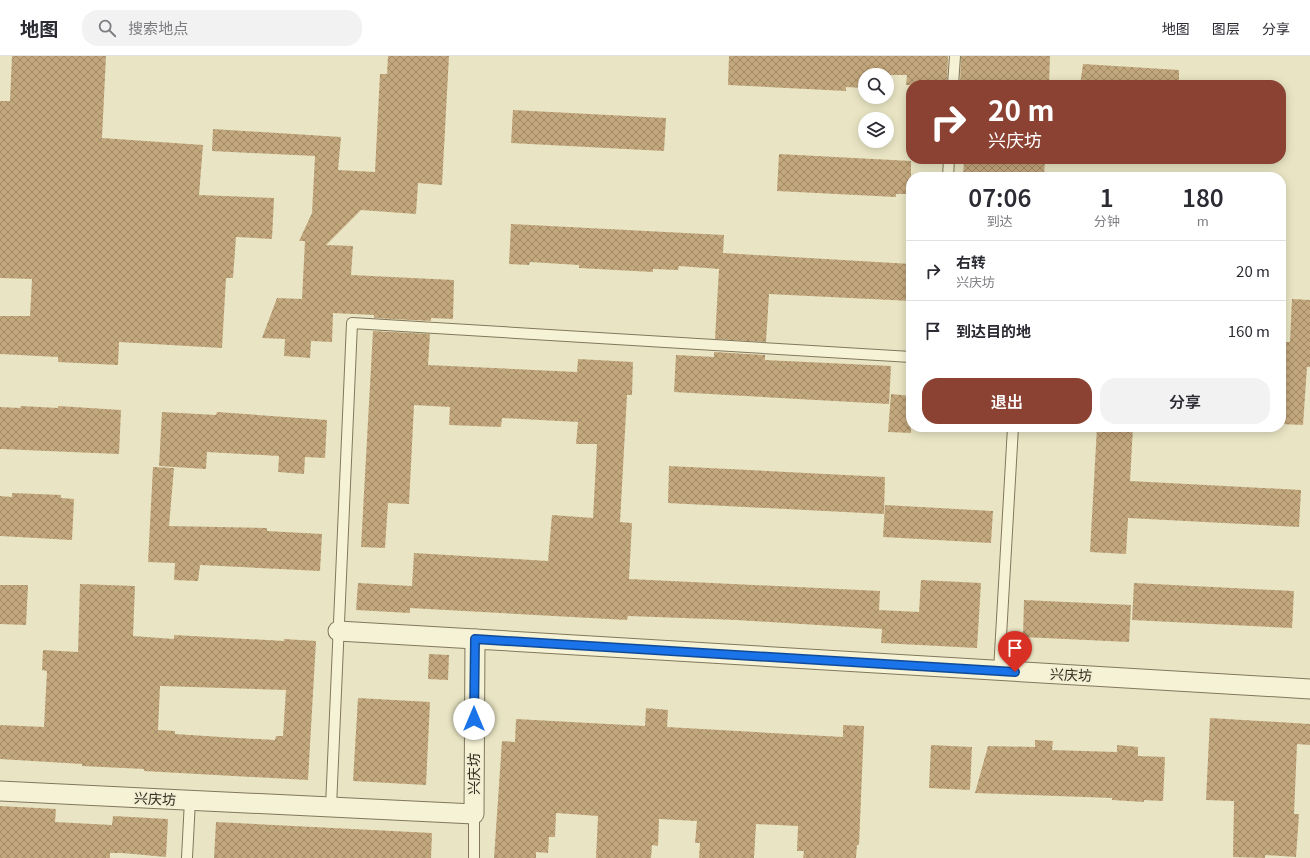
<!DOCTYPE html>
<html lang="zh">
<meta charset="utf-8">
<style>
:root{--surface:#fff;--page:#f2f2f3;--text:#2b2b33;--muted:#7c7c81;--line:#e1e1e2;--accent:#8b4232}
body{margin:0;font-family:Georgia,"Noto Sans SC",serif;background:var(--page);color:var(--text);height:100vh;display:flex;flex-direction:column;font-size:15px;white-space:nowrap}
*{box-sizing:border-box;margin:0}
p{font-size:13px;color:var(--muted)}
.icon{flex:none;width:22px;height:22px;fill:none;stroke:currentColor;stroke-width:2;stroke-linecap:round;stroke-linejoin:round}
.map{position:relative;flex:1;overflow:hidden}
.drawer{position:absolute;left:906px;top:116px;width:380px;height:260px;display:flex;flex-direction:column;background:var(--surface);border-radius:16px;box-shadow:0 2px 10px #0003}
.drawer>*{flex:none}
.banner{position:absolute;left:906px;top:24px;width:380px;height:84px;border-radius:16px;box-shadow:0 2px 10px #0003;background:#8b4232;color:#fff;overflow:hidden}
.controls{position:absolute;left:858px;top:12px;display:grid;gap:8px}
.controls a{display:grid;place-items:center;width:36px;height:36px;border-radius:50%;background:var(--surface);box-shadow:0 2px 10px #0003;font-size:20px}
.pin{position:absolute;display:grid;place-items:center;width:34px;height:34px;color:#fff;margin:-41px -17px;border-radius:50% 50% 50% 0;rotate:-45deg;box-shadow:0 0 4px #0007}
.pin .icon{rotate:45deg}
.me{position:absolute;width:44px;margin:-22px;rotate:0deg;stroke-linejoin:round;filter:drop-shadow(0 0 3px #0008)}
.turn{display:flex;align-items:center;gap:14px;height:84px;padding:0 16px;font-size:18px}
.turn .icon{width:52px;height:52px;stroke-width:2.5}
.turn b{display:block;font-size:28px;line-height:34px}
.eta{display:flex;justify-content:space-evenly;align-items:center;height:68px;text-align:center}
.eta b{font-size:24px;font-weight:600;line-height:28px}
.primary-button{display:flex;gap:8px;margin-top:auto;padding:8px 16px}
.primary-button a{flex:1;height:46px;border-radius:16px;background:var(--accent);color:#fff;font-size:16px;font-weight:600;line-height:46px;text-align:center}
.primary-button a+a{background:var(--page);color:var(--text)}
ul{padding:0;list-style:none}
li{display:flex;align-items:center;gap:12px;height:60px;padding:0 16px;border-top:1px solid var(--line)}
li div{flex:1}
li b{display:block;font-size:15px}
li em{font-style:normal}
header{display:flex;align-items:center;gap:24px;box-sizing:border-box;height:56px;padding:0 20px;background:var(--surface);border-bottom:1px solid var(--line)}
header strong{font-size:19px}
nav{display:flex;gap:22px;margin-inline-start:auto;font-size:14px}
.search{width:280px;height:36px;background:var(--page);display:flex;align-items:center;gap:10px;box-sizing:border-box;padding:0 14px;border-radius:16px;color:var(--muted);font-size:15px}
.map>svg:first-child{display:block}
</style>
<header>
<strong>地图</strong>
<div class="search"><svg class="icon" aria-label="search" viewBox="0 0 24 24"><circle cx="10" cy="10" r="6"/><path d="M15 15l6 6"/></svg>搜索地点</div>
<nav><a>地图</a><a>图层</a><a>分享</a></nav>
</header>
<div class="map">
<svg width="1310" height="802" viewBox="0 0 1310 802">
<defs>
<pattern id="building-cross-hatch" width="8" height="8" patternUnits="userSpaceOnUse"><rect width="8" height="8" fill="#c4a87d"/><path d="M0 0l8 8M0 8l8-8" fill="none" stroke="#a08966"/></pattern>
</defs>
<rect width="100%" height="100%" fill="#e9e5c4"/>
<g fill="url(#building-cross-hatch)" fill-rule="evenodd">
<polygon points="12,0 106,0 102,82 203,89 199,139 274,142 272,183 236,181 233,222 226,222 222,292 119,286 118,309 58,306 58,301 0,298 0,260 30,260 32,223 0,222 0,45 10,45"/>
<polygon points="388,0 449,0 442,129 418,127 416,158 361,154 326,189 353,190 351,219 454,224 453,263 431,262 431,265 374,262 374,259 333,257 332,286 311,285 310,302 284,300 285,283 262,282 277,242 302,243 305,185 299,185 312,157 315,100 212,95 213,73 341,81 338,114 375,116 380,18 387,18"/>
<polygon points="729,0 948,0 947,29 906,29 907,19 865,19 865,32 846,31 846,35 728,29"/>
<polygon points="961,0 1050,0 1049,29 960,29"/>
<polygon points="1083,8 1179,14 1179,29 1080,29"/>
<polygon points="513,54 666,62 664,95 511,87"/>
<polygon points="779,98 911,105 911,138 896,138 896,141 777,135"/>
<polygon points="964,103 1045,103 1044,121 963,121"/>
<polygon points="511,168 724,179 723,197 911,208 911,245 769,238 766,286 715,283 719,213 679,210 678,214 653,213 653,216 579,212 579,209 530,206 529,209 509,208"/>
<polygon points="1292,243 1310,244 1310,311 1307,311 1303,369 1281,368 1281,286 1290,286"/>
<polygon points="373,275 430,278 428,309 577,316 578,303 633,306 632,339 627,339 620,466 632,467 629,523 880,535 879,554 919,556 921,524 981,527 977,592 881,587 882,573 737,564 628,560 627,564 410,552 410,557 356,554 358,527 412,530 414,497 548,505 552,459 593,462 597,388 576,388 578,366 502,362 501,371 449,369 450,351 414,349 409,448 388,447 385,492 361,491"/>
<polygon points="714,296 765,299 765,304 891,310 889,348 674,336 676,299 714,301"/>
<polygon points="891,338 911,340 911,377 888,376"/>
<polygon points="21,350 58,352 58,350 121,354 119,398 0,393 0,351 20,352"/>
<polygon points="162,356 216,359 217,356 327,364 325,402 305,401 304,418 278,416 279,400 207,396 206,413 159,410"/>
<polygon points="1097,371 1133,371 1130,425 1301,434 1299,471 1128,462 1126,498 1090,496"/>
<polygon points="669,410 885,421 884,458 668,447"/>
<polygon points="153,411 174,412 169,470 267,472 267,475 322,478 320,515 200,509 198,525 174,524 175,507 148,506"/>
<polygon points="12,437 61,439 61,442 74,443 72,484 0,480 0,440 12,441"/>
<polygon points="885,449 993,455 991,487 883,481"/>
<polygon points="1134,527 1294,535 1292,572 1132,564"/>
<path d="M80,528L135,530L133,580L174,583V579L284,585V583L316,585L308,724L144,715V713L82,710V708L0,703V669L44,671L47,615L42,614L43,594L78,596ZM160,630L286,634L283,680H276L275,684L221,681L175,678V675L158,674Z"/>
<polygon points="0,529 28,529 26,569 0,568"/>
<polygon points="1024,544 1131,549 1129,586 1023,581"/>
<polygon points="429,598 449,599 448,624 428,623"/>
<polygon points="358,642 430,646 426,729 353,725"/>
<polygon points="646,652 668,654 667,671 843,681 843,669 864,670 859,789 857,789 856,802 803,802 804,795 797,795 798,770 756,768 754,802 699,802 700,787 695,787 697,765 659,763 658,790 652,789 651,802 596,802 598,760 556,757 555,781 549,781 548,797 536,796 536,802 494,802 502,685 515,686 516,663 645,670"/>
<polygon points="1210,662 1310,668 1310,689 1297,688 1294,758 1299,758 1296,801 1265,799 1265,802 1233,801 1234,745 1206,744"/>
<polygon points="1035,684 1053,685 1052,694 1117,696 1117,689 1138,691 1138,700 1165,701 1163,745 1144,744 1144,746 1112,744 1112,742 975,737 988,690 1035,691"/>
<polygon points="931,689 972,691 970,734 929,732"/>
<polygon points="0,750 56,753 55,766 112,769 113,760 168,763 166,801 122,797 110,797 110,802 0,802"/>
<polygon points="216,766 432,777 431,802 214,802"/>
</g>
<g fill="none" stroke-linecap="round" stroke-linejoin="round">
<defs>
<g id="service">
<polyline points="953,29 955,0"/>
<polyline points="948,121 949,103"/>
<polyline points="999,615 1013,371"/>
<polyline points="331,751 352,267 911,301"/>
<polyline points="187,802 190,744"/>
<polyline points="474,802 474,758"/>
</g>
<g id="minor">
<polyline points="338,575 475,583"/>
<polyline points="0,735 474,758 475,583 1310,633"/>
</g>
</defs>
<use href="#service" stroke="#82775c" stroke-width="12"/>
<use href="#minor" stroke="#82775c" stroke-width="21"/>
<use href="#service" stroke="#f5f2d6" stroke-width="10"/>
<use href="#minor" stroke="#f5f2d6" stroke-width="19"/>
</g>
<g fill="none" stroke-linecap="round" stroke-linejoin="round">
<defs>
<polyline id="route" points="474,663 475,583 1015,616"/>
</defs>
<use href="#route" stroke="#114b97" stroke-width="10"/>
<use href="#route" stroke="#1a73e8" stroke-width="7"/>
</g>
<g text-anchor="middle" stroke-width="3.5" stroke-linejoin="round" paint-order="stroke">
<g font-size="14" fill="#342d1f" stroke="#f2eed3">
<text transform="translate(1071 619) rotate(3)" y="5">兴庆坊</text>
<text transform="translate(474 718) rotate(-90)" y="5">兴庆坊</text>
<text transform="translate(155 743) rotate(3)" y="5">兴庆坊</text>
</g>
</g>
</svg>
<div class="controls">
<a><svg class="icon" aria-label="search" viewBox="0 0 24 24"><circle cx="10" cy="10" r="6"/><path d="M15 15l6 6"/></svg></a>
<a><svg class="icon" aria-label="layers" viewBox="0 0 24 24"><path d="M12 4l9 5-9 5-9-5zM3 14l9 5 9-5"/></svg></a>
</div>
<div class="pin" style="left:1015px;top:616px;background:#d93025"><svg class="icon" aria-label="arrive" viewBox="0 0 24 24"><path d="M6 21V4h12l-3 4 3 4H6"/></svg></div>
<svg class="me" style="left:474px;top:663px" viewBox="-20 -20 40 40"><circle r="19" fill="#fff"/><path d="M0-13L10 11 0 6-10 11z" fill="#1a73e8"/></svg>
<div class="banner">
<div class="turn"><svg class="icon" aria-label="right" viewBox="0 0 24 24"><path d="M7 20v-9h11M14 6l5 5-5 5"/></svg><div><b>20 m</b>兴庆坊</div></div>
</div>
<section class="drawer">
<div class="eta">
<div><b>07:06</b><p>到达</p></div>
<div><b>1</b><p>分钟</p></div>
<div><b>180</b><p>m</p></div>
</div>
<ul>
<li><svg class="icon" aria-label="right" viewBox="0 0 24 24"><path d="M7 20v-9h11M14 6l5 5-5 5"/></svg><div><b>右转</b><p>兴庆坊</p></div><em>20 m</em></li>
<li><svg class="icon" aria-label="arrive" viewBox="0 0 24 24"><path d="M6 21V4h12l-3 4 3 4H6"/></svg><div><b>到达目的地</b></div><em>160 m</em></li>
</ul>
<div class="primary-button"><a>退出</a><a>分享</a></div>
</section>
</div>
